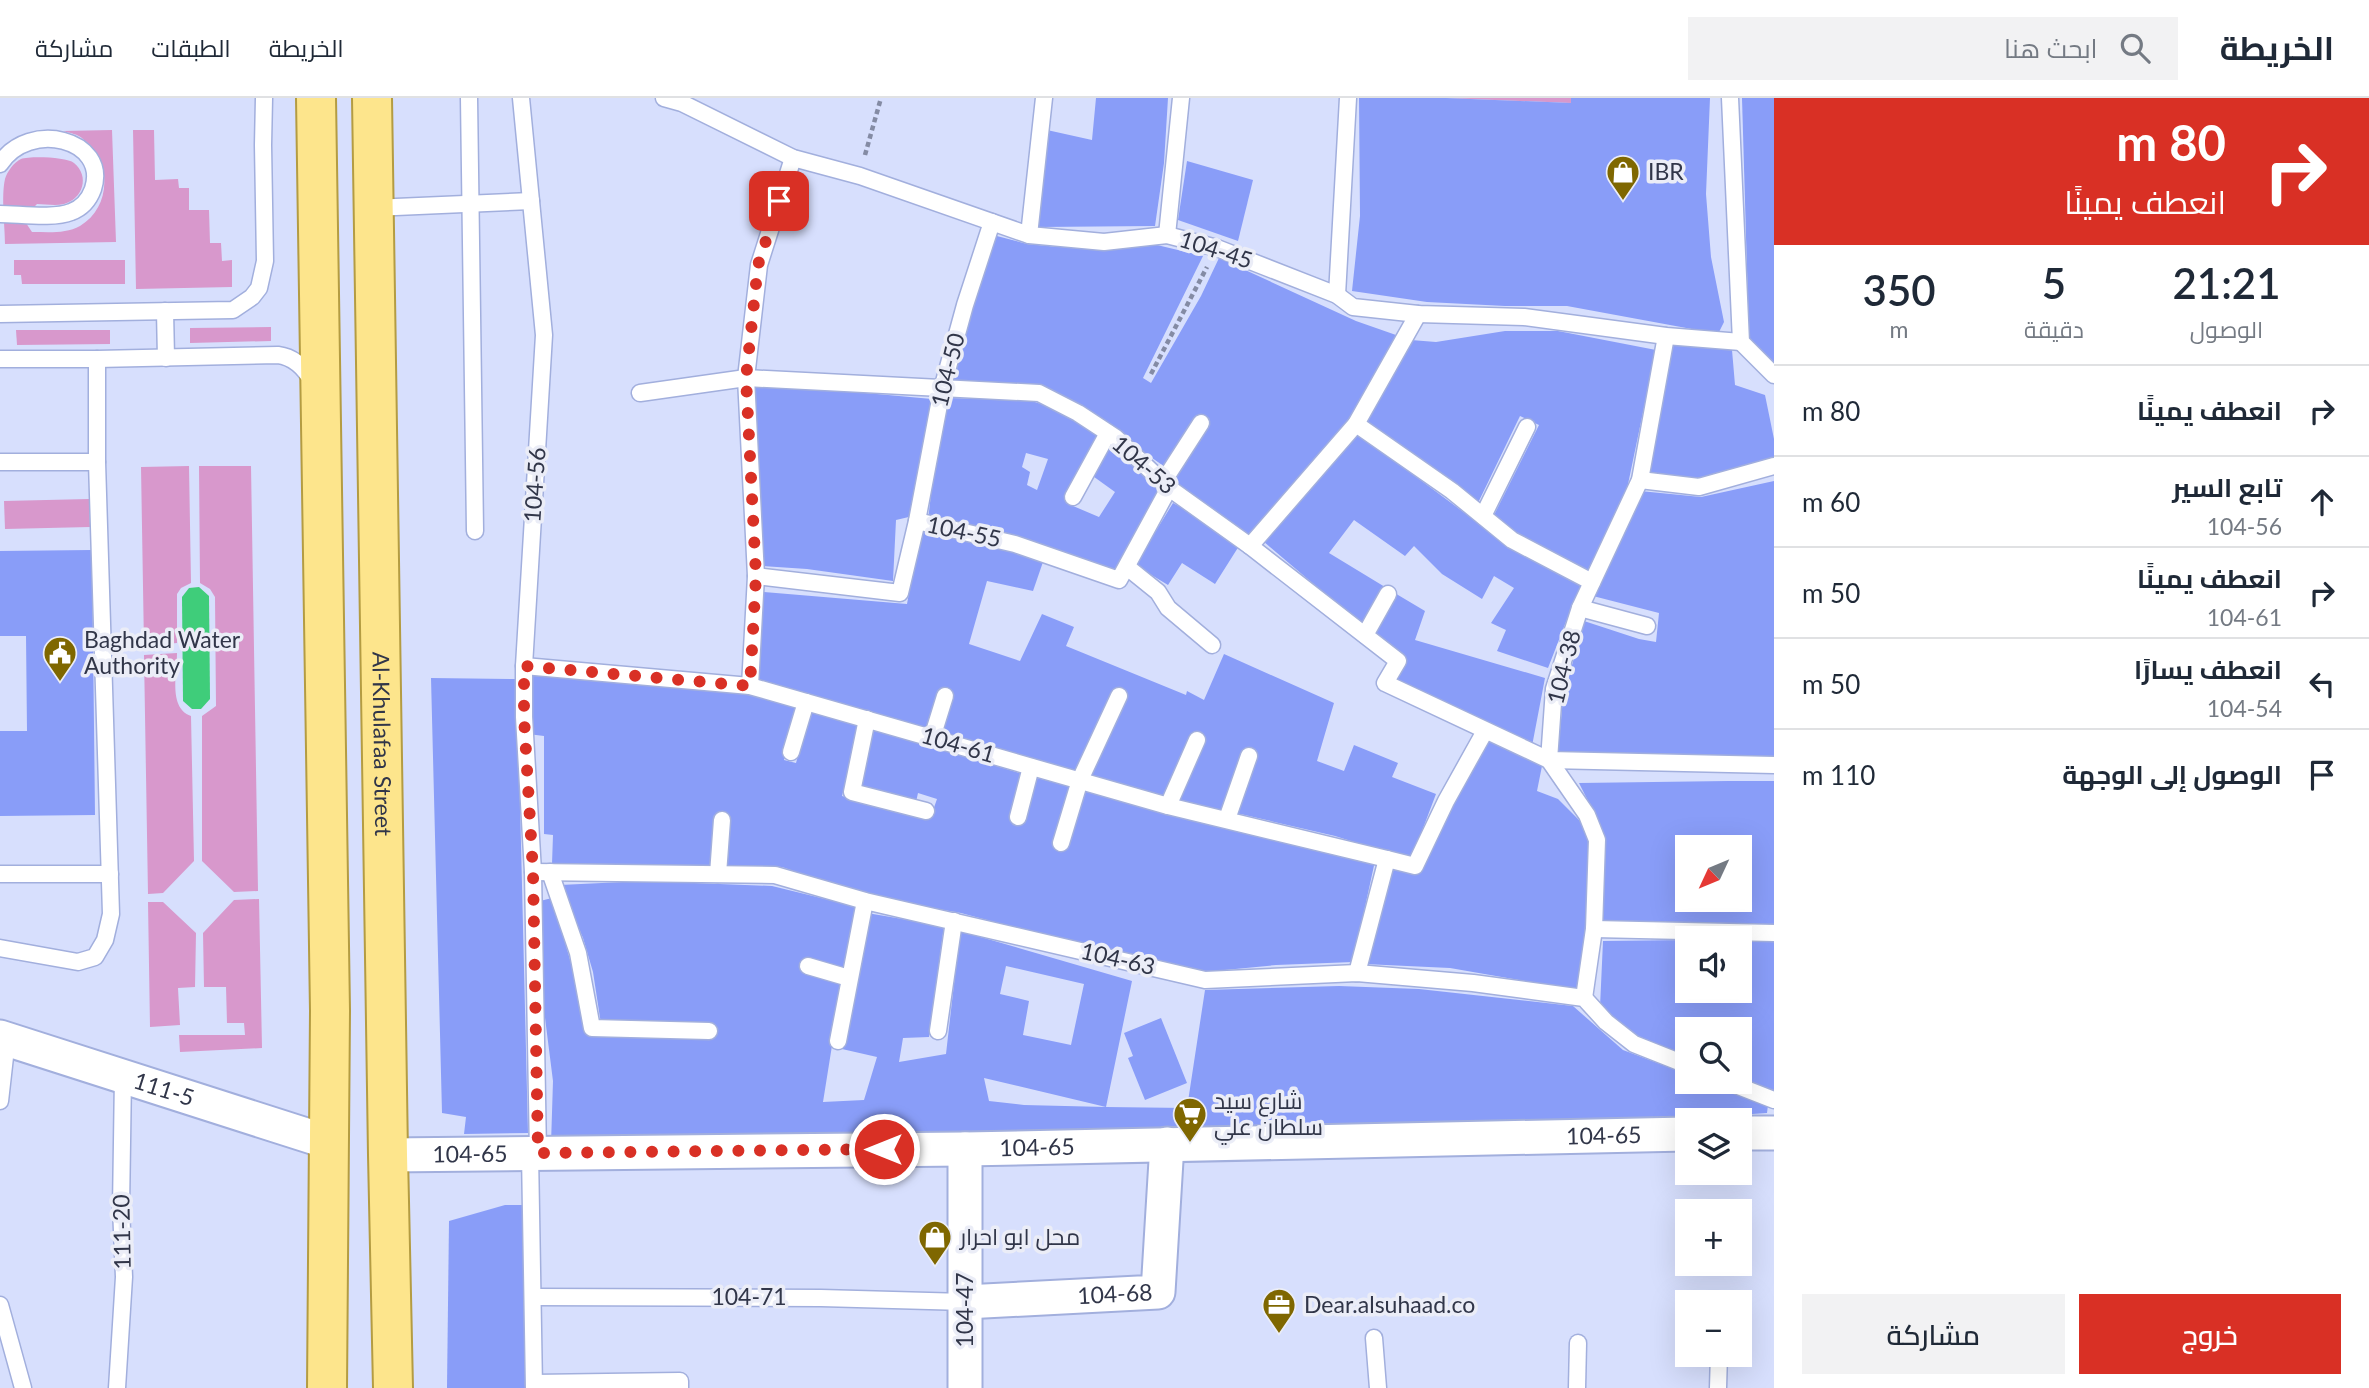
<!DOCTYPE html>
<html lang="ar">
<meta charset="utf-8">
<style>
:root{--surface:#fff;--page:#f2f2f3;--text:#1f2937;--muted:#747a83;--line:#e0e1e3;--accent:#d93025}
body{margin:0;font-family:Lato,Cairo,sans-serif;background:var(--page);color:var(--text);direction:rtl;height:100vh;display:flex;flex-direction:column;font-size:26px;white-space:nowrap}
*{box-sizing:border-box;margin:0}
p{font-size:23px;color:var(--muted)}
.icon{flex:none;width:38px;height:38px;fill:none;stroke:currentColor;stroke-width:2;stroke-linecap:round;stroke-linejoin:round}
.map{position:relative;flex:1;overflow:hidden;direction:ltr}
.panel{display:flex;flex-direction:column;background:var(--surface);width:595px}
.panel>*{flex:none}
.hud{background:#d93025;color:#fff;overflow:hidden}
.needle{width:46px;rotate:226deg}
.tools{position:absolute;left:1675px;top:737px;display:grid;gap:14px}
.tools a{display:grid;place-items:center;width:77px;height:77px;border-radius:0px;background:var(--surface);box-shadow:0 7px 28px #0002;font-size:35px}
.pin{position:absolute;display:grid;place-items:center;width:60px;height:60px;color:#fff;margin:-30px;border-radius:14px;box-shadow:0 4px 10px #0006}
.me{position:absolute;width:77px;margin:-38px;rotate:270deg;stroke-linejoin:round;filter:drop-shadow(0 0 5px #0008)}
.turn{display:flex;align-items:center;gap:24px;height:147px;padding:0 28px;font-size:32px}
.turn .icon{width:91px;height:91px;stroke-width:2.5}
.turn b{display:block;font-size:49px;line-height:60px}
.eta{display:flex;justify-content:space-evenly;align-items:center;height:119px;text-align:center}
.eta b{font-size:42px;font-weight:600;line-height:49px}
.cta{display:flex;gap:14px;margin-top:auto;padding:14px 28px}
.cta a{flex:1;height:80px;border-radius:0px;background:var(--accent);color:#fff;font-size:28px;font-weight:600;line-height:80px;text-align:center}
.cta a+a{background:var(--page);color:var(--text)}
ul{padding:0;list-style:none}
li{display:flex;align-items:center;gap:21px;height:91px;padding:0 28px;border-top:2px solid var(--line)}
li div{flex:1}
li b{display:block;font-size:26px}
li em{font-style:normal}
header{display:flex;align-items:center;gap:42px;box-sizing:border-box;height:98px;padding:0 35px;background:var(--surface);border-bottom:2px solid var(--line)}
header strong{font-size:33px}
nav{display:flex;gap:38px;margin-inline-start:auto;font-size:24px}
.search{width:490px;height:63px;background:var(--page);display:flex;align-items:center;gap:18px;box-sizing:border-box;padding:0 24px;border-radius:0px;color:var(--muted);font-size:26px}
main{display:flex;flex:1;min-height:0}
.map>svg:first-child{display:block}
</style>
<header>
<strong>الخريطة</strong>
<div class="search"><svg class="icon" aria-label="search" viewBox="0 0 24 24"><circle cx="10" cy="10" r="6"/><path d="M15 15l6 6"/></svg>ابحث هنا</div>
<nav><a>الخريطة</a><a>الطبقات</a><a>مشاركة</a></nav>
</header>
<main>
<section class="panel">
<div class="hud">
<div class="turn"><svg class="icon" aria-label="right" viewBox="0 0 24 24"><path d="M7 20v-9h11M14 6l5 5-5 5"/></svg><div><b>80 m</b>انعطف يمينًا</div></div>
</div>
<div class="eta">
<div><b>21:21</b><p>الوصول</p></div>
<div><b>5</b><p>دقيقة</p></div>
<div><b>350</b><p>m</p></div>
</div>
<ul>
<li><svg class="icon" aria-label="right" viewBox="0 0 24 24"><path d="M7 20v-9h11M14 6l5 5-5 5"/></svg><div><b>انعطف يمينًا</b></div><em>80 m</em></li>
<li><svg class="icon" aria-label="ahead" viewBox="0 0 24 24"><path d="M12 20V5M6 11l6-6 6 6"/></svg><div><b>تابع السير</b><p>104-56</p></div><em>60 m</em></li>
<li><svg class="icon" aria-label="right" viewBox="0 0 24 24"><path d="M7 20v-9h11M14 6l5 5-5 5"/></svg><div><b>انعطف يمينًا</b><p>104-61</p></div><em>50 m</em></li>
<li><svg class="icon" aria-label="left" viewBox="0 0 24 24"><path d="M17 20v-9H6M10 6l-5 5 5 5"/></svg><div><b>انعطف يسارًا</b><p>104-54</p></div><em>50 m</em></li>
<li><svg class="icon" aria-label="arrive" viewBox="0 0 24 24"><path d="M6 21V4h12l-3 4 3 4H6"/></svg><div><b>الوصول إلى الوجهة</b></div><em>110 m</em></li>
</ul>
<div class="cta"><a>خروج</a><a>مشاركة</a></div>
</section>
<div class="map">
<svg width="1774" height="1290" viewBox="0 0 1774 1290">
<rect width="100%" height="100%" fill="#d7dffd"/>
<g fill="#d898cc">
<polygon points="1446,0 1571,0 1571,5"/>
<path d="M112,32L116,144L5,146C5,128 1,99 5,81C7,74 14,64 21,61C30,58 67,59 74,65C90,78 83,101 64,106C55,108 45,106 37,106L27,116L26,125L32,134C48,134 66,136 80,128C112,109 112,62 83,41C78,36 70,35 63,33Z"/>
<polygon points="133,32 154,32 155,82 178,81 179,90 189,90 189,112 209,112 210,145 221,145 222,163 232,162 232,189 136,191"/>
<polygon points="14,162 125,162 125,186 22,186 21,177 14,177"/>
<polygon points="271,229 271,243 190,245 190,230"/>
<polygon points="16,232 110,232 110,246 17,247"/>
<polygon points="189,368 191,485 181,490 177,496 177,545 144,548 141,369"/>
<polygon points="199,368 251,368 258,793 234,794 202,763 202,618 216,608 215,499 210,491 200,485"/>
<polygon points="89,401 90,429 5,431 4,403"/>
<path d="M177,555C177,575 168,610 191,618L194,763L163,795L148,796L144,557Z"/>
<polygon points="259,801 262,950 180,954 179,937 245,937 244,925 227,925 226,889 204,889 203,835 234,802"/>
<polygon points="148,804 163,804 196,835 195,889 178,890 180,927 150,929"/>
</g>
<polygon fill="#3fcd7a" points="199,489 209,498 210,601 201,611 192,611 183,603 182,499 189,490"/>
<g fill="#899df8" fill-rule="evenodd">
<polygon points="1096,0 1168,0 1164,65 1155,128 1038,129 1047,32 1092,42"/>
<polygon points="1359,0 1446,0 1571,5 1571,0 1710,0 1706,96 1711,159 1724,224 1719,234 1708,234 1567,208 1505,208 1427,204 1352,193 1360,118"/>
<polygon points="1742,0 1774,0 1774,266 1749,241"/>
<polygon points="1187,63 1253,82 1238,143 1178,122"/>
<polygon points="993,137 1027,146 1059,149 1157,147 1203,158 1143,280 1151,285 1201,198 1219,160 1356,223 1396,237 1371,289 1345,327 1247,439 1172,382 1165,369 1078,308 1037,287 950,286"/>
<polygon points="1505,233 1558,233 1656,252 1627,391 1588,475 1515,439 1493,419 1539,327 1520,318 1477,407 1361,324 1411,242 1436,244"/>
<polygon points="1670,245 1732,252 1735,287 1765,297 1774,341 1774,359 1695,381 1649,377"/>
<polygon points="800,289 932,301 913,418 896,422 893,483 807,471 762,468 754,290"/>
<path d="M948,300L1029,302L1065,314L1104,338L1066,405L1099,419L1115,394L1090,376L1109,342L1162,391L1116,477L928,422L935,362ZM1026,355L1048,361L1037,392L1027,387L1030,374L1022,369Z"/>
<polygon points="1356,334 1509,448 1584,488 1569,516 1548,570 1497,553 1506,532 1491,525 1514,490 1494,478 1482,501 1442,476 1414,448 1405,458 1354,422 1329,455 1385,489 1364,529 1263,443"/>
<polygon points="1774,383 1774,660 1558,654 1563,600 1584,523 1639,541 1656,544 1659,515 1593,498 1640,393 1701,399"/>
<polygon points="1173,405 1198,418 1239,448 1215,486 1182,465 1168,487 1135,467"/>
<polygon points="921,429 1044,461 1033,493 987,483 969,546 1020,563 1042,516 1074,529 1066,548 1186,597 1187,593 1204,602 1224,556 1334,605 1317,663 1344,673 1354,647 1398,665 1392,679 1436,696 1411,762 1335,738 1236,715 1257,653 1246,649 1222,715 1167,704 936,637 951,594 939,593 929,634 755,585 764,494 907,506"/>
<polygon points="92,452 95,717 0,718 0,633 27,633 26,538 0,538 0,453"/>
<polygon points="1393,494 1425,513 1415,542 1545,580 1532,648 1394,584 1405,562 1371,535"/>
<polygon points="529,576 732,594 754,597 799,608 784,662 796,665 811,611 860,626 842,698 930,721 937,701 918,695 916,704 859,690 873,631 1033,679 1375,763 1353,864 1276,867 1204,874 1185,872 1149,860 1034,835 961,815 866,799 782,769 723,767 728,719 715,717 712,769 552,766 553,737 544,736 544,638 528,636"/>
<polygon points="431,580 517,581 528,1035 464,1036 466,1019 442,1015"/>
<polygon points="1488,643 1542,668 1537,693 1558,701 1581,724 1590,749 1588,827 1577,892 1450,870 1364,866 1393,765 1418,772 1430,740"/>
<path d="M1728,683H1774V830L1602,823L1596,719L1579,685ZM1687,749H1740V802H1687Z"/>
<path d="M644,783L772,788L858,809L842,875L802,863L801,873L842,885L823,1004L864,1002L877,959L842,951L867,815L944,828L929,939L903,940L899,964L946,956L960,833L1132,883L1106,1009L1187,1010L1205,892L1339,888L1419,891L1573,908L1623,952L1687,976V984H1706L1768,1007L1767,1015L1595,1027L551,1046L553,983L543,904L540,803L552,800L581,899L601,926L593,874L583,840L560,787ZM1006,868L1084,886L1071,947L1023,937L1029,903L1000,896ZM984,980L1106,1009L1024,1007L989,1003Z"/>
<polygon points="1687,842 1687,892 1740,892 1740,843 1774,843 1774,994 1740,980 1740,931 1687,931 1687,959 1636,937 1600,909 1603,843"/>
<polygon points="1161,920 1187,985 1145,1002 1128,960 1133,958 1124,935"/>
<polygon points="505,1107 525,1107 527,1290 447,1290 449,1123"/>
</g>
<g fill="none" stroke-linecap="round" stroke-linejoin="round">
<defs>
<g id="service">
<polyline points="469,0 475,433"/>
<polyline points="521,0 544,237 524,568 524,619 533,774 538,1055"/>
<polyline points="664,0 682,5 793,60 860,78 1029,137 1104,144 1167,137 1217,150 1337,197 1353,209 1418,216 1524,219 1666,238 1741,244"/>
<polyline points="1730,0 1741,244 1774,277"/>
<path d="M0,66C29,21 109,41 93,91C89,102 82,110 71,114C54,121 19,116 0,116"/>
<polyline points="373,110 531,103"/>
<polyline points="1029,137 1044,0"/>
<polyline points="1167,137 1181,0"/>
<polyline points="1337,197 1348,0"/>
<polyline points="165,213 166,260"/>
<polyline points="0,216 233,212 252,199 259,190 265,163 263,47 264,0"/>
<path d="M0,261H97L278,257C294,259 304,269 312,283"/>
<polyline points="640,295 746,280 1039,295 1078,315 1116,340 1169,390 1250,448 1398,563 1385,585 1549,662 1774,667"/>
<polyline points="1356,326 1452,393 1512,442 1592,484"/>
<polyline points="0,364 97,364 97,261"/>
<polyline points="1640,382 1699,389 1774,368"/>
<polyline points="1163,384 1201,325"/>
<polyline points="1073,399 1108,335"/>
<polyline points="1483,418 1527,329"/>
<polyline points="917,423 942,291 965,207 992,124"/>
<polyline points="1250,448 1356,326 1418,216"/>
<polyline points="1127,469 1158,494 1168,510 1212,547"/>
<polyline points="756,478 900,495 917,423 1015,446 1119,482 1169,390"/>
<polyline points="1580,510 1647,528"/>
<polyline points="1365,537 1388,496"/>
<polyline points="524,568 750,588 1168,708 1387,761"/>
<polyline points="750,588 756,478 746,280 759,167 793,60"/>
<polyline points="867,621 852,694 926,713"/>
<polyline points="932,640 945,598"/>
<polyline points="791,654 806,604"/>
<polyline points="1168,708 1197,642"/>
<polyline points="1018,719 1031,669"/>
<polyline points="1227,721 1249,658"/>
<polyline points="1061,745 1080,682 1119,598"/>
<polyline points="533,774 775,777 865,803 1205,882 1357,875 1473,885 1584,900 1606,924 1634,946 1687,967"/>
<polyline points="550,774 578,855 592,930 709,933"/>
<polyline points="0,776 110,776"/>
<polyline points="718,776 722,722"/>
<polyline points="1594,831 1774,835"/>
<polyline points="0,850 78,864 95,859 105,842 111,816 97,364"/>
<polyline points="808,868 849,880"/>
<polyline points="1357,875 1387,761 1415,768 1446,703 1485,633"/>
<polyline points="1584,900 1594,831 1597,742 1587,717 1549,662 1554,591 1580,510 1640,382 1666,238"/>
<polyline points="938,933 954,823"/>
<polyline points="838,943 865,803"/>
<polyline points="1728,984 1774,1002"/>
<polyline points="0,1003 7,941"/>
<polyline points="530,1055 534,1290"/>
<polyline points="533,1199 821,1200 965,1204"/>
<polyline points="0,1207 23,1290"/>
<polyline points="1374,1240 1378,1290"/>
<polyline points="534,1285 680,1283 680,1290"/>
<polyline points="117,1290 124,1179 121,1110 123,978"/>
<polyline points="1577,1290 1578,1245"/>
<polyline points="1718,1290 1719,1256"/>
</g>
<g id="minor">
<path id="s1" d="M0,939L328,1044"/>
<polyline points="1740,1035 1774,1035"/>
<path id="s2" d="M388,1057L965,1051L1687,1036"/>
<path id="s3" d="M965,1204L1158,1194L1167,1046"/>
<polyline points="965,1290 965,1051"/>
</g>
<g id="primary">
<polyline points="316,0 330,913 327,1290"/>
<path id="s4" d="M372,0L388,1057L393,1290"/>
</g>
</defs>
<use href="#service" stroke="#a2afdd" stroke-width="19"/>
<use href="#minor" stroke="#a2afdd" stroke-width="37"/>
<use href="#primary" stroke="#b49c42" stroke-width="42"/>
<g stroke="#848ba4" stroke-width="4.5" stroke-dasharray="5 3.5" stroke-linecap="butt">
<polyline points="865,57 881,0"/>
<polyline points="1151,276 1207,169"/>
</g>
<use href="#service" stroke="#fff" stroke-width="16"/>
<use href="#minor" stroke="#fff" stroke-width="33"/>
<use href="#primary" stroke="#fde58c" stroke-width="38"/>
</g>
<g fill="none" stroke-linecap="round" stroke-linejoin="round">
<polyline stroke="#d93025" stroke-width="12" stroke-dasharray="0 21.6" points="779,103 758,167 746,280 756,478 750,588 524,568 524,619 533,774 538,1055 884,1051"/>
</g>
<defs>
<symbol id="shop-pin" viewBox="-11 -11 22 30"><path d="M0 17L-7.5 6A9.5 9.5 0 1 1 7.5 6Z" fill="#7f6700" stroke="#ebedf7"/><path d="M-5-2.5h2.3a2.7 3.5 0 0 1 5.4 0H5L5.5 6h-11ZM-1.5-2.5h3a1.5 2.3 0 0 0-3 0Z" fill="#fff"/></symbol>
<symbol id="civic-pin" viewBox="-11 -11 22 30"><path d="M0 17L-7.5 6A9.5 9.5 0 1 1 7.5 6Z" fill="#7f6700" stroke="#ebedf7"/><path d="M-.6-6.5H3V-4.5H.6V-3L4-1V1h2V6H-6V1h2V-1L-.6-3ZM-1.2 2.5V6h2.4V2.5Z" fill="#fff"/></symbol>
<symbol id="supermarket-pin" viewBox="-11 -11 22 30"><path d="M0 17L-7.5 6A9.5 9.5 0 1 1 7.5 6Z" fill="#7f6700" stroke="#ebedf7"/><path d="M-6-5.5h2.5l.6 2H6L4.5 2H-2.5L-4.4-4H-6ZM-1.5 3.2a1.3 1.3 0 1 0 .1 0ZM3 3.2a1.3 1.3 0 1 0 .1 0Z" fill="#fff"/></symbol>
<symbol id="office-pin" viewBox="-11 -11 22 30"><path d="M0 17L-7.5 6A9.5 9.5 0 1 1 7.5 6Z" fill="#7f6700" stroke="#ebedf7"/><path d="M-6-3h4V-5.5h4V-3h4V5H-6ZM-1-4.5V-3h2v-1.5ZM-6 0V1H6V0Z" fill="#fff"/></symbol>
</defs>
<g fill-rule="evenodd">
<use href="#shop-pin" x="1604" y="55" width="38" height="52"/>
<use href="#civic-pin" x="41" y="536" width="38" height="52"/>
<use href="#supermarket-pin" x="1171" y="997" width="38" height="52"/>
<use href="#shop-pin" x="916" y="1120" width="38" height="52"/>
<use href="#office-pin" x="1260" y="1188" width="38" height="52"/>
</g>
<g text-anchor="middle" stroke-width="7" stroke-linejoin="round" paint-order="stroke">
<g font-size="23" fill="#313649" stroke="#ebedf7" text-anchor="start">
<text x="1648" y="82">IBR</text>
<text x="84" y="550">Baghdad Water<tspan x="84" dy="26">Authority</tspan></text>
<text x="1214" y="1011">شارع سيد<tspan x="1214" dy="26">سلطان علي</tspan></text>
<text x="960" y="1147">محل ابو احرار</text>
<text x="1304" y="1215">Dear.alsuhaad.co</text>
</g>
<g font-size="23" fill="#313649" stroke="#ebedf7">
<text transform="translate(1216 152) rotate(18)" y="8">104-45</text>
<text transform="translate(948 272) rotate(-76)" y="8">104-50</text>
<text transform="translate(1144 367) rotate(41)" y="8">104-53</text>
<text transform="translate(535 387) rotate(-86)" y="8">104-56</text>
<text transform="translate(964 434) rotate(12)" y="8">104-55</text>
<text transform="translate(1564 569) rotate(-76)" y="8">104-38</text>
<text dy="8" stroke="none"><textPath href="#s4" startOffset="646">Al-Khulafaa Street</textPath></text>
<text transform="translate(958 647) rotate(16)" y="8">104-61</text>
<text transform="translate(1118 861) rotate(13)" y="8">104-63</text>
<text dy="8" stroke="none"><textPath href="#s1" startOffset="172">111-5</textPath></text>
<text dy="8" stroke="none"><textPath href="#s2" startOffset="1216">104-65</textPath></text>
<text dy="8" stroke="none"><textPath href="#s2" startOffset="649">104-65</textPath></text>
<text dy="8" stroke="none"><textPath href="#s2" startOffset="82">104-65</textPath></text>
<text transform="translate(122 1134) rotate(-91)" y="8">111-20</text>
<text dy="8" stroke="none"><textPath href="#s3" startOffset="150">104-68</textPath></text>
<text x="749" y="1207">104-71</text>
<text transform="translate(965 1212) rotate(-90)" y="8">104-47</text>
</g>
</g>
</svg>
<div class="tools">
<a><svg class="needle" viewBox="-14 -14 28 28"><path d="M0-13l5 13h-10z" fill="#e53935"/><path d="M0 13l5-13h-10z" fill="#747a83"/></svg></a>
<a><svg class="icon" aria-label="sound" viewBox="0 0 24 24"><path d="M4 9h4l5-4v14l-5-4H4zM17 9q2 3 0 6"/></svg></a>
<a><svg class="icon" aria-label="search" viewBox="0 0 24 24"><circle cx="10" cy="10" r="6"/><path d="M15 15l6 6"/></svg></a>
<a><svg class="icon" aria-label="layers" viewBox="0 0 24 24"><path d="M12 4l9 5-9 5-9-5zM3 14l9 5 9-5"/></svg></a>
<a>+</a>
<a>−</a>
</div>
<div class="pin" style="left:779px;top:103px;background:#d93025"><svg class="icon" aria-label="arrive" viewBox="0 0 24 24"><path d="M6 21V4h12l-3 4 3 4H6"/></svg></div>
<svg class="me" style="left:884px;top:1051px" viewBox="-20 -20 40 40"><circle r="17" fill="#d93025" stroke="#fff" stroke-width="3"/><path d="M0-11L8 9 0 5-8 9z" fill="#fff"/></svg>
</div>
</main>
